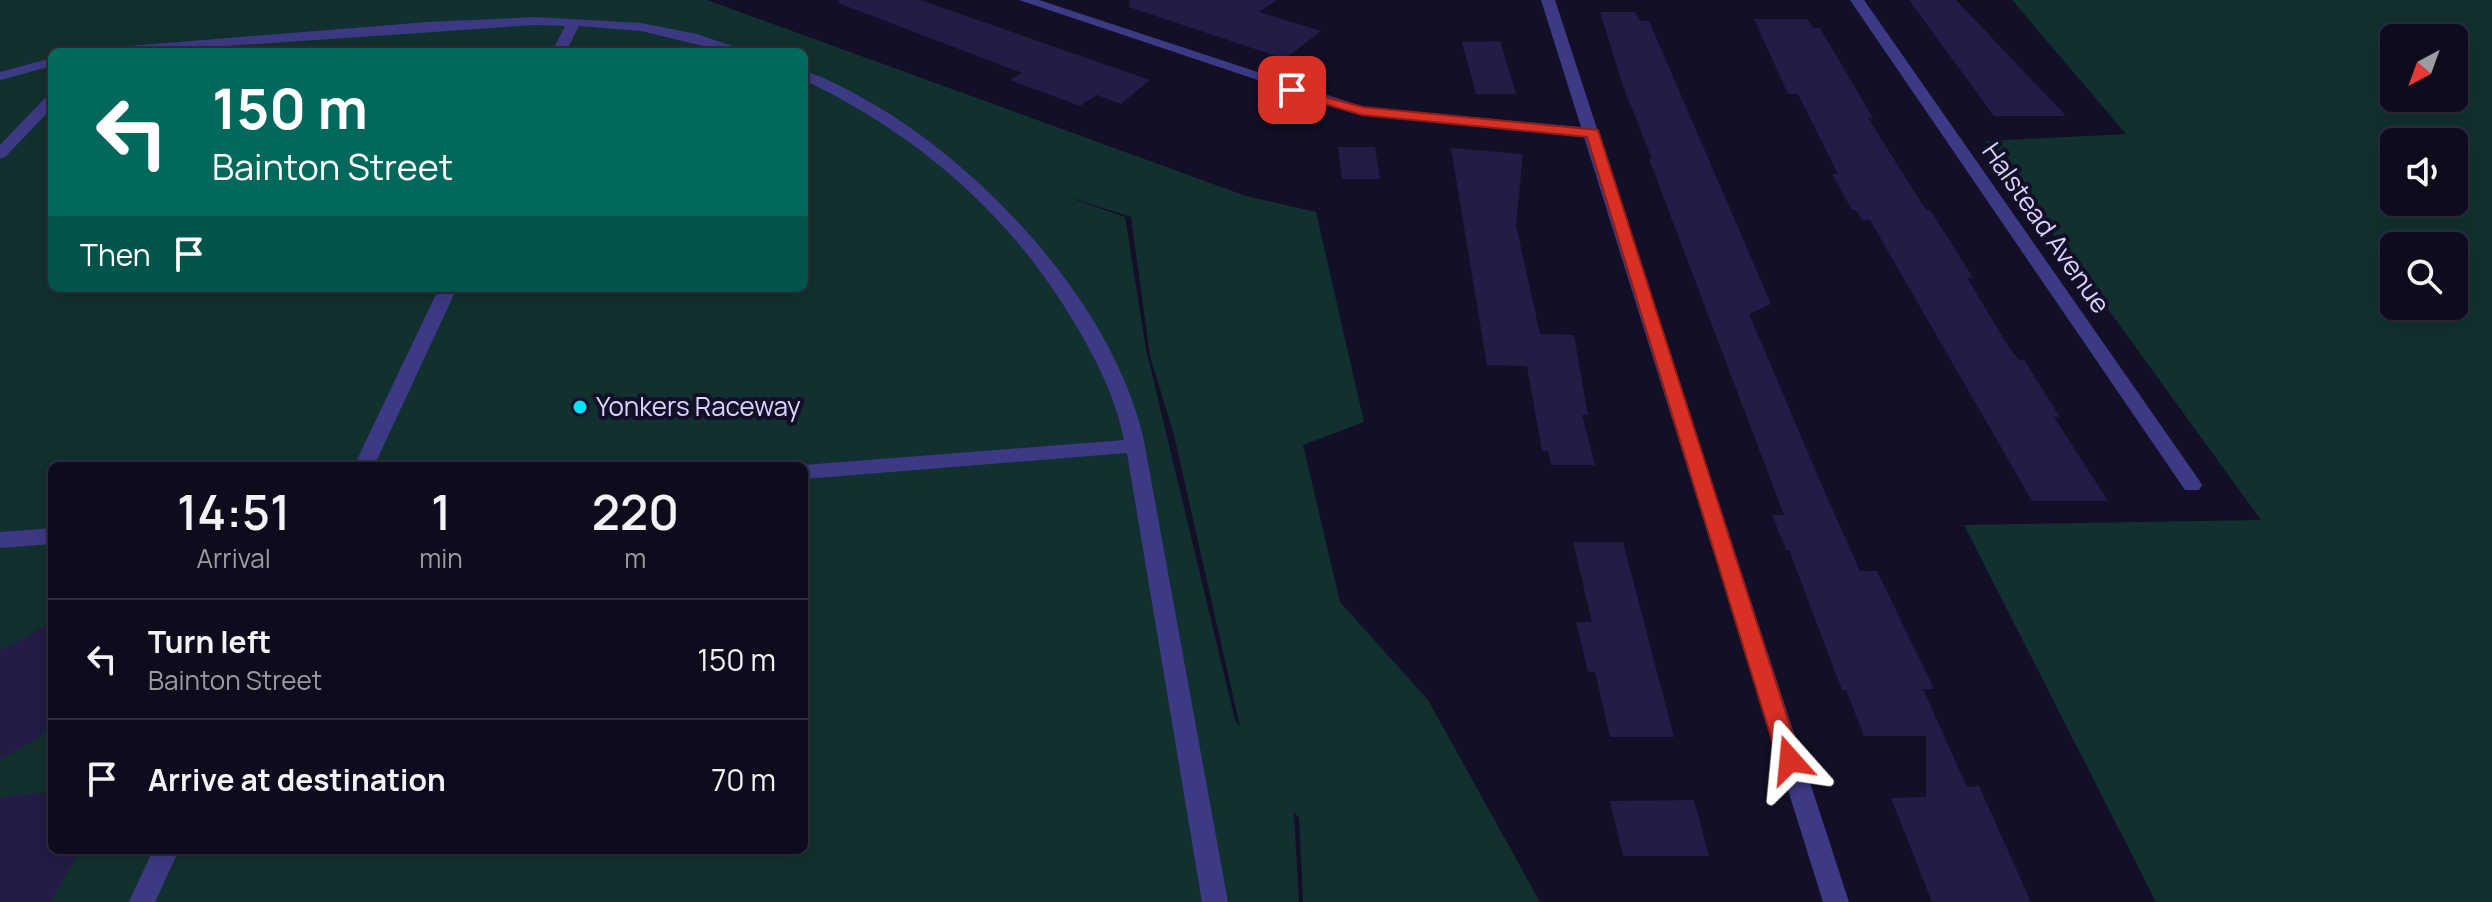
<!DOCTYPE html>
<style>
:root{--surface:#0e0b1c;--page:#1c1929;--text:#f1f3f6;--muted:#9b9ba3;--line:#2e2b3b}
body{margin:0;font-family:Manrope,sans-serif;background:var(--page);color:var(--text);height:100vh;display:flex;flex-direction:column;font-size:30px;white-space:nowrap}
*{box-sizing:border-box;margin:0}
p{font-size:26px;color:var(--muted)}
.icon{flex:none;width:44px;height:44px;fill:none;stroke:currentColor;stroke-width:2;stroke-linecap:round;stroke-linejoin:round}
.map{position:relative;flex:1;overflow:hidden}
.sheet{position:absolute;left:48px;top:462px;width:760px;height:392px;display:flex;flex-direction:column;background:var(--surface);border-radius:12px;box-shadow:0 4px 20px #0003,0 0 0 2px var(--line)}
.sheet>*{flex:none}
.hud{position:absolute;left:48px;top:48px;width:760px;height:244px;border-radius:12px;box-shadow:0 4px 20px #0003,0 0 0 2px var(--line);background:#00695c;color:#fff;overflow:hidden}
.needle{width:52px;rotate:221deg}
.tools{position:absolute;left:2380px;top:24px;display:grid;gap:16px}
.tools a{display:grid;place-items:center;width:88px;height:88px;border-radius:12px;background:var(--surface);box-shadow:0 4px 20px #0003,0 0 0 2px var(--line);font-size:40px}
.pin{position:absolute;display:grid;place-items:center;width:68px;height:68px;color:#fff;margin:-34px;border-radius:16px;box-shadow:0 4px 12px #0006}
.me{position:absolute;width:88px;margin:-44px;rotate:342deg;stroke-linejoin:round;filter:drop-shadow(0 0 6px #0008)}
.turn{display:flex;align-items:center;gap:28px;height:168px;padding:0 32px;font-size:36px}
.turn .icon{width:104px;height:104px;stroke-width:2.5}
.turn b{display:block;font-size:56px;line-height:68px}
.then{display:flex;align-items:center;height:76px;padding:0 32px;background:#0003;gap:16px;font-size:30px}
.eta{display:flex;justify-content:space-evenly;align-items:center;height:136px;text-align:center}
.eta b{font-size:48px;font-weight:600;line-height:56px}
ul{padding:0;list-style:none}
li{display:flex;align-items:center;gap:24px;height:120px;padding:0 32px;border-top:2px solid var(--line)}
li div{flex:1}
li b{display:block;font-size:30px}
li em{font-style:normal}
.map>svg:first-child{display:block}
</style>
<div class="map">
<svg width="2492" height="902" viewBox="0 0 2492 902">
<rect width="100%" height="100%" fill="#130f26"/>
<g fill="#12302f" fill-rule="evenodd">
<path d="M0,0H707L1246,196L1316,212L1364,422L1303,445L1340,602L1428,700L1540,902H1303L1299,818L1294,812L1299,902H0ZM52,52H804V288H52ZM1059,194L1131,217L1150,356L1174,435L1240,727L1235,720L1146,349L1125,217ZM52,466H804V850H52Z"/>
<path d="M2012,0H2492V902H2156L1964,525L2261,520L1986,141L2126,134ZM2394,38H2454V98H2394ZM2454,142V202H2394V142ZM2394,246H2454V306H2394Z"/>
</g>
<g fill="#241b47">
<polygon points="839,0 920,0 1150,80 1121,104 1097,95 1080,106 1010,80 1022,73 838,3"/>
<polygon points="1130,0 1277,0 1259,12 1321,31 1285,59 1129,7"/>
<polygon points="1909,0 1956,0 2066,116 1994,116"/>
<polygon points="1600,12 1635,12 1640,21 1649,21 1771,304 1749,314 1826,495 1860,571 1877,571 1934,689 1923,689 1967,787 1979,786 2031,902 1932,902 1891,798 1926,797 1926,736 1864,736 1846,690 1842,690 1789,550 1786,550 1772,515 1784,515 1649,159 1652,159 1623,86"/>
<polygon points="1754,19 1807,19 1813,28 1820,28 1873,118 1868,118 1926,210 1930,210 1943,230 1973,278 1967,278 2010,349 2019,360 2024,360 2060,417 2054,417 2108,501 2032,501 1870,220 1862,220 1856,210 1852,210 1832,174 1838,174 1798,94 1788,94"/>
<polygon points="1500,41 1516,94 1476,94 1462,42"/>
<polygon points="1338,147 1375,147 1380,179 1342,179"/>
<polygon points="1451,148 1523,154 1516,225 1540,334 1574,335 1588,415 1582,415 1595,465 1551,465 1548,451 1542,451 1527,366 1487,365"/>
<polygon points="1573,542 1623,542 1674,737 1610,737 1595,672 1588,672 1576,622 1592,622"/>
<polygon points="52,622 52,729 0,760 0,651"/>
<polygon points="52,792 52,850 79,850 51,902 0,902 0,797"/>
<polygon points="1694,800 1709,856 1623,856 1610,801"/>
</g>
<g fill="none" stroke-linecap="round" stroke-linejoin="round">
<g fill="#3d3a85" fill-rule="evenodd">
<polygon points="1019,0 1039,0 1364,107 1581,127 1541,0 1555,0 1849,902 1823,902 1584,137 1362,115"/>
<polygon points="1850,0 1864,0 2199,480 2202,485 2199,490 2185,490"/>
<polygon points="535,17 641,23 697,34 750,52 728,52 641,31 579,26 566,52 552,52 565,26 535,25 139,52 97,52 104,48 428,22"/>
<polygon points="52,58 52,66 0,80 0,72"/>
<path d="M804,71C829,78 853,93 875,105C990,173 1115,309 1144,441L1228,902H1202L1127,453L804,479V466H800L804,465L1124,440C1115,396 1097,361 1074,322C1010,214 917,134 804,80Z"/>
<polygon points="52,95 52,108 5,157 0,159 0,145 47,96"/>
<polygon points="439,288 457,288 374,466 354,466"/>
<polygon points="52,528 52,544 0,548 0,532"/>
<polygon points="153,850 179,850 155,902 129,902"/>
</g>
</g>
<polygon fill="#d93025" stroke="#8d1f18" stroke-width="2" points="1287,87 1363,107 1598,130 1801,760 1798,767 1790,770 1782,767 1778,760 1587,137 1362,115 1287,93"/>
<circle fill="#00e5ff" stroke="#130f26" stroke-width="3" cx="580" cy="407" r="8"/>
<g text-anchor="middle" stroke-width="8" stroke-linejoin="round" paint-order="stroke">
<g font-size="26" fill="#d9d4ff" stroke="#130f26">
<text transform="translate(2046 228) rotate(55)" y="9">Halstead Avenue</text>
</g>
<g font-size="26" fill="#d9d4ff" stroke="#130f26" text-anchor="start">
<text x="596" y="416">Yonkers Raceway</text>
</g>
</g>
</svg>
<div class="tools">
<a><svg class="needle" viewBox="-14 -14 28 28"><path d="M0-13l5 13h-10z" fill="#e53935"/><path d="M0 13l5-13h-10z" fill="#9b9ba3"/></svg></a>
<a><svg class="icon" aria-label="sound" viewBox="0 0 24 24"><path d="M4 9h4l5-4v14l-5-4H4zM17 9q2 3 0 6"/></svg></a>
<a><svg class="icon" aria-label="search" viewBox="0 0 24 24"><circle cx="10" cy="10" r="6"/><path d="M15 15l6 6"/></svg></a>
</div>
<div class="pin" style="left:1292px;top:90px;background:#d93025"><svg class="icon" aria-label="arrive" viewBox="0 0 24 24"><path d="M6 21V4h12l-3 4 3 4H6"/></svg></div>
<svg class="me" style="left:1790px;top:760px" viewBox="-20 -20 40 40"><path d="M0-17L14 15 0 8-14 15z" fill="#d93025" stroke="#fff" stroke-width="4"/></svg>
<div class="hud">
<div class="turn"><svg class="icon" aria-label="left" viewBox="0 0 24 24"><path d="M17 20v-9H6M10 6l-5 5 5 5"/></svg><div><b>150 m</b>Bainton Street</div></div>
<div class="then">Then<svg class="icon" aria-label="arrive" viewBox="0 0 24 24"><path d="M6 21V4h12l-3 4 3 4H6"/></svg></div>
</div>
<section class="sheet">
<div class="eta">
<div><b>14:51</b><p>Arrival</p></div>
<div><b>1</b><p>min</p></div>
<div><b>220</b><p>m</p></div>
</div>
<ul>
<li><svg class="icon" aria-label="left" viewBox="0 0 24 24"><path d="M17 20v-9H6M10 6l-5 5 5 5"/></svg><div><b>Turn left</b><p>Bainton Street</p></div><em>150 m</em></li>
<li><svg class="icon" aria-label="arrive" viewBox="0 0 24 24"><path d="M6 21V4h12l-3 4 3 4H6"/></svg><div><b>Arrive at destination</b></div><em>70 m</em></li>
</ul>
</section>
</div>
